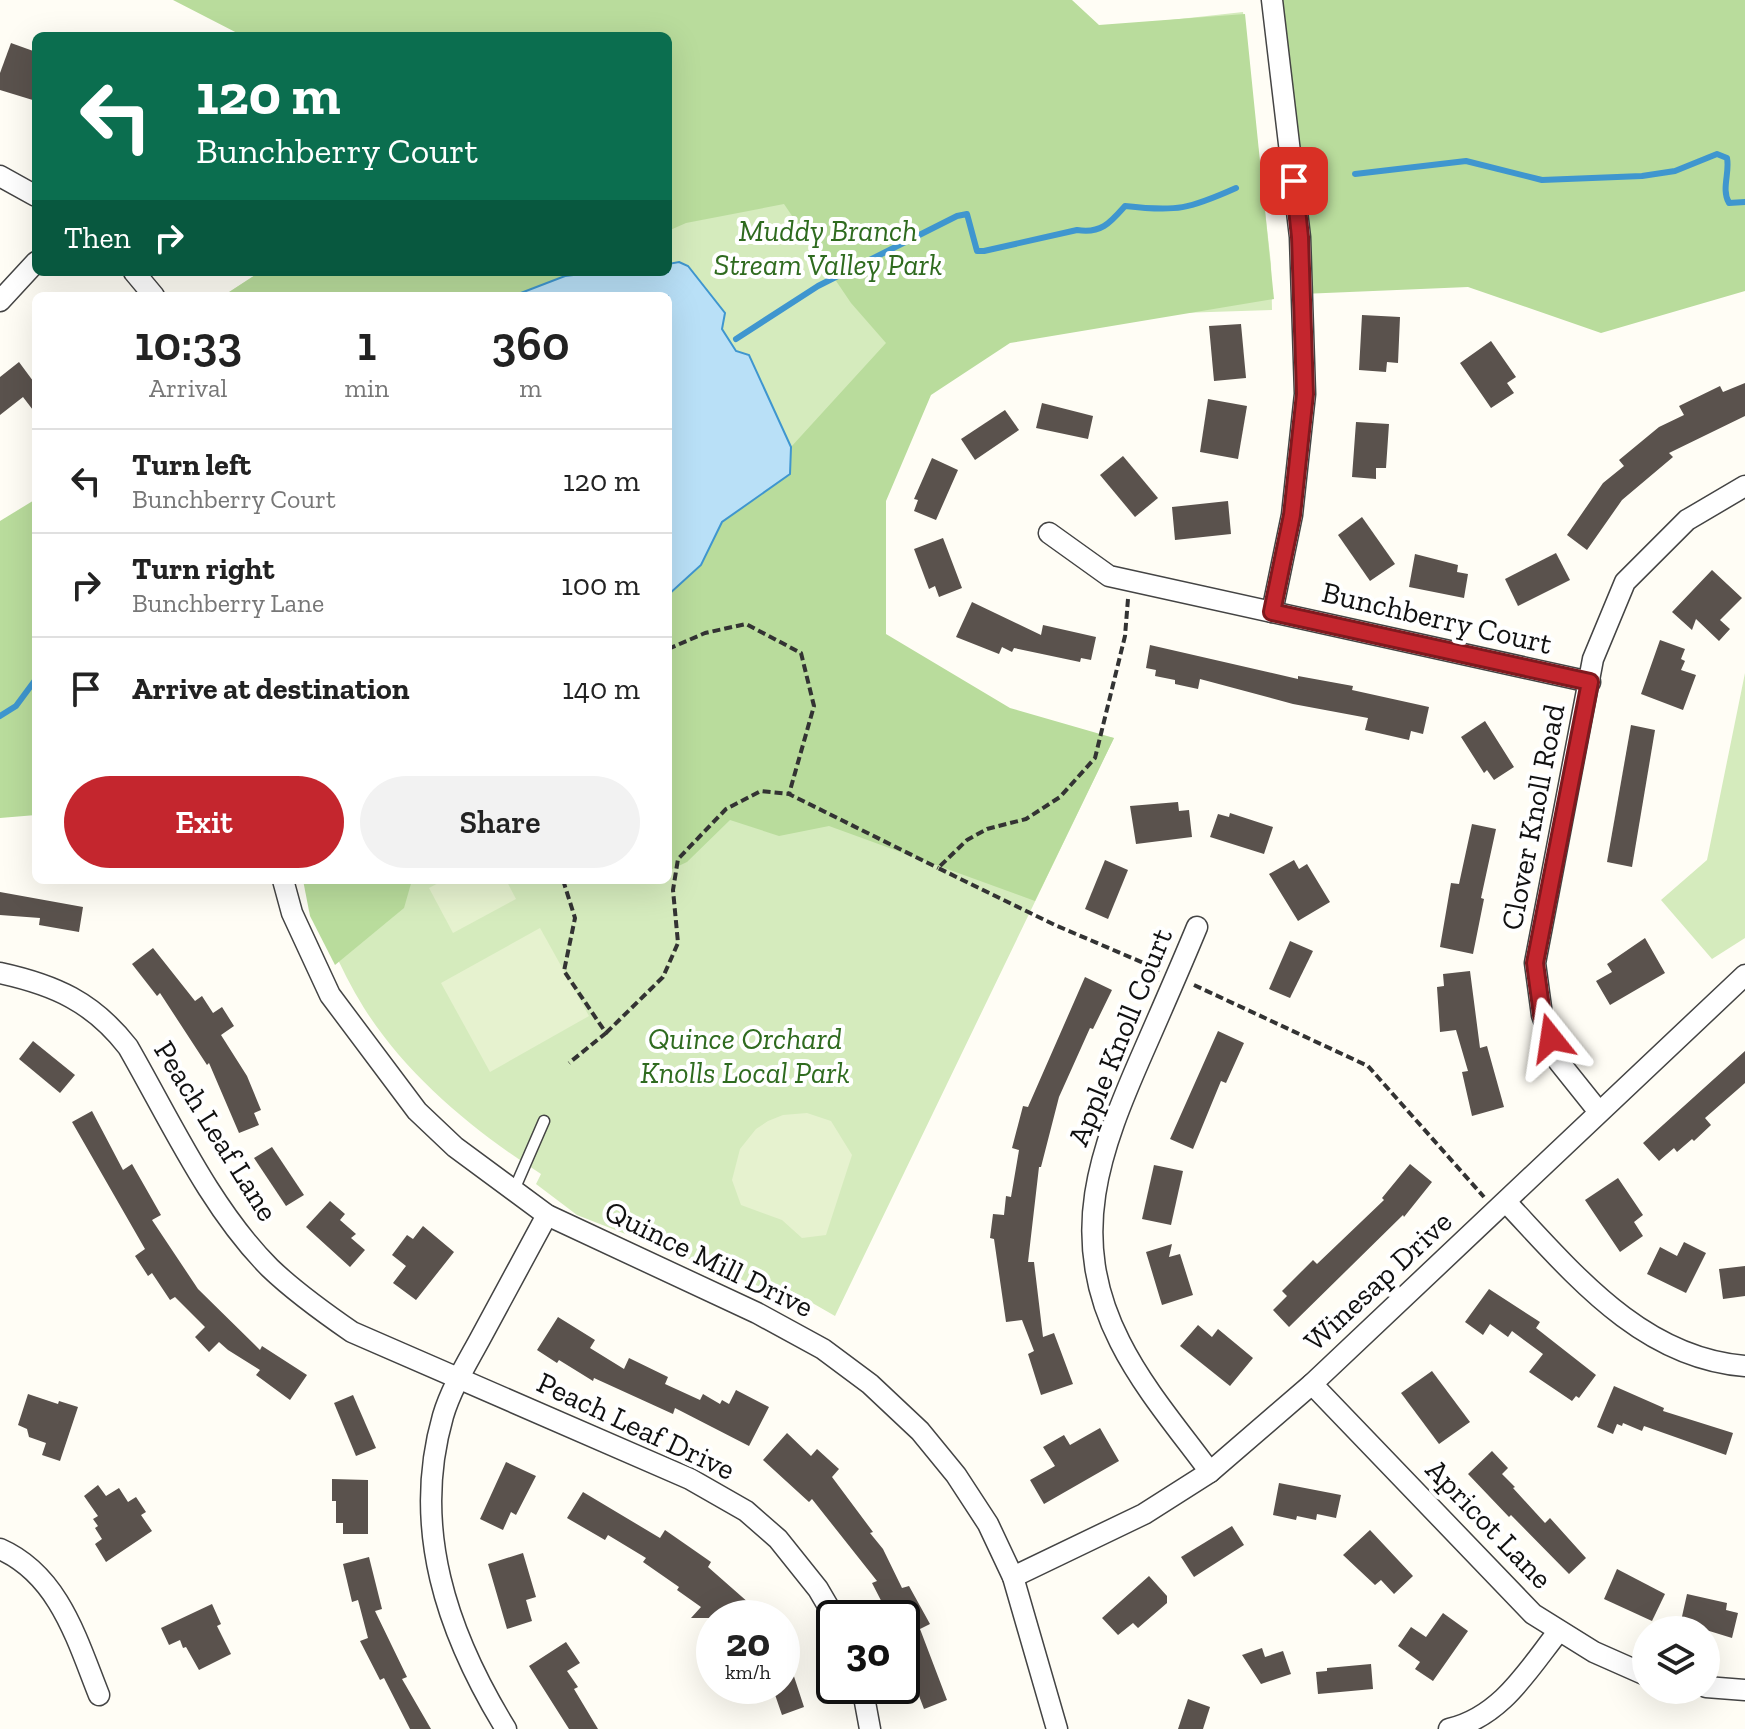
<!DOCTYPE html>
<style>
:root{--surface:#fff;--page:#f2f2f2;--text:#222;--muted:#767676;--line:#e0e0e0;--accent:#c4262e}
body{margin:0;font-family:"Zilla Slab",serif;background:var(--page);color:var(--text);height:100vh;display:flex;flex-direction:column;font-size:30px;white-space:nowrap}
*{box-sizing:border-box;margin:0}
p{font-size:26px;color:var(--muted)}
.icon{flex:none;width:44px;height:44px;fill:none;stroke:currentColor;stroke-width:2;stroke-linecap:round;stroke-linejoin:round}
.map{position:relative;flex:1;overflow:hidden}
.side{position:absolute;left:32px;top:292px;width:640px;height:592px;display:flex;flex-direction:column;background:var(--surface);border-radius:12px;box-shadow:0 8px 32px #0002}
.side>*{flex:none}
.hud{position:absolute;left:32px;top:32px;width:640px;height:244px;border-radius:12px;box-shadow:0 8px 32px #0002;background:#0b6e4f;color:#fff;overflow:hidden}
.fabs{position:absolute;left:1632px;top:1616px;display:grid;gap:16px}
.fabs a{display:grid;place-items:center;width:88px;height:88px;border-radius:50%;background:var(--surface);box-shadow:0 8px 32px #0002;font-size:40px}
.speed{position:absolute;left:696px;top:1600px;display:flex;gap:16px;font-size:40px;font-weight:700;text-align:center}
.speed>*{display:grid;place-content:center;width:104px;height:104px;border-radius:50%;background:var(--surface);box-shadow:0 8px 32px #0002;line-height:1}
.speed small{font-size:20px;font-weight:400}
.speed .limit{border:4px solid #111;border-radius:12px;background:#fff;color:#111}
.pin{position:absolute;display:grid;place-items:center;width:68px;height:68px;color:#fff;margin:-34px;border-radius:16px;box-shadow:0 4px 12px #0006}
.me{position:absolute;width:88px;margin:-44px;rotate:345deg;stroke-linejoin:round;filter:drop-shadow(0 0 6px #0008)}
.turn{display:flex;align-items:center;gap:28px;height:168px;padding:0 32px;font-size:36px}
.turn .icon{width:104px;height:104px;stroke-width:2.5}
.turn b{display:block;font-size:56px;line-height:68px}
.then{display:flex;align-items:center;height:76px;padding:0 32px;background:#0003;gap:16px;font-size:30px}
.eta{display:flex;justify-content:space-evenly;align-items:center;height:136px;text-align:center}
.eta b{font-size:48px;font-weight:600;line-height:56px}
.cta{display:flex;gap:16px;margin-top:auto;padding:16px 32px}
.cta a{flex:1;height:92px;border-radius:48px;background:var(--accent);color:#fff;font-size:32px;font-weight:600;line-height:92px;text-align:center}
.cta a+a{background:var(--page);color:var(--text)}
ul{padding:0;list-style:none}
li{display:flex;align-items:center;gap:24px;height:104px;padding:0 32px;border-top:2px solid var(--line)}
li div{flex:1}
li b{display:block;font-size:30px}
li em{font-style:normal}
.map>svg:first-child{display:block}
</style>
<div class="map">
<svg width="1745" height="1729" viewBox="0 0 1745 1729">
<rect width="100%" height="100%" fill="#fffdf5"/>
<g fill="#d5ebbd">
<path d="M1243,12L1271,264L1272,310L1118,315L967,346L894,399L846,609L1010,715L1114,738L835,1316L788,1289L784,1296L577,1215L536,1184L541,1174C474,1131 407,1076 364,1008C339,968 322,924 306,880H668V296H223L260,272H668V130L1098,28Z"/>
<polygon points="1745,673 1745,938 1712,959 1661,900 1707,860"/>
</g>
<g fill="#b9dc9c">
<polygon points="173,0 1072,0 1099,25 1245,14 1274,299 1010,343 931,395 886,501 886,634 1010,708 1114,738 1035,901 829,826 779,836 730,820 687,862 668,871 668,595 701,565 722,522 790,474 791,447 886,343 851,303 784,204 686,223 668,231 668,36 243,36"/>
<polygon points="1278,0 1745,0 1745,291 1601,333 1468,287 1302,294"/>
<polygon points="260,272 574,272 513,296 223,296"/>
<polygon points="36,499 36,815 0,818 0,521"/>
<polygon points="303,880 412,880 404,908 335,965 310,916"/>
</g>
<g fill="#e6f2cf">
<polygon points="444,880 506,880 516,899 453,933 429,888"/>
<polygon points="540,928 589,1016 490,1072 441,983"/>
<polygon points="807,1113 831,1121 852,1155 826,1235 802,1238 782,1220 741,1205 732,1180 740,1149 756,1129 768,1121 783,1115"/>
</g>
<polygon fill="#b9e0f7" stroke="#3f96cf" stroke-width="2" points="679,262 688,266 725,313 722,329 736,351 749,355 791,447 790,474 722,522 701,565 668,595 668,296 513,296 565,276 599,272 668,272 668,264"/>
<g fill="none" stroke-linecap="round" stroke-linejoin="round">
<g stroke="#3f96cf" stroke-width="6">
<path d="M1355,174L1466,161L1542,180L1642,176L1675,171L1717,154L1727,158C1730,173 1721,189 1729,203L1745,202"/>
<path d="M736,339L818,286L957,216L967,214L977,251H984L1077,230C1101,234 1110,223 1125,206C1177,212 1189,209 1236,188"/>
<polyline points="0,716 16,706 36,679"/>
</g>
</g>
<g fill="#5a524d">
<polygon points="11,43 36,52 36,101 0,90 0,73"/>
<polygon points="1362,315 1400,317 1398,363 1387,362 1386,372 1359,370"/>
<polygon points="1241,324 1246,378 1214,381 1209,326"/>
<polygon points="1491,341 1516,377 1507,383 1514,393 1491,408 1460,363"/>
<polygon points="19,362 36,385 36,414 23,397 0,415 0,377"/>
<polygon points="1745,383 1745,416 1669,453 1673,457 1622,500 1587,550 1567,535 1603,483 1624,466 1619,460 1659,427 1684,415 1679,406 1720,386 1723,392"/>
<polygon points="1208,399 1247,406 1238,459 1200,452"/>
<polygon points="1042,403 1093,416 1088,439 1036,428"/>
<polygon points="1005,410 1019,430 975,460 961,439"/>
<polygon points="1356,422 1389,424 1386,468 1376,468 1376,479 1352,477"/>
<polygon points="1123,456 1158,498 1135,517 1100,475"/>
<polygon points="932,458 958,470 936,520 914,511 918,500 914,499"/>
<polygon points="1228,501 1231,534 1175,540 1172,507"/>
<polygon points="1362,517 1395,564 1370,581 1338,535"/>
<polygon points="943,538 962,588 939,597 935,586 929,589 914,549"/>
<polygon points="1556,553 1570,580 1518,606 1505,579"/>
<polygon points="1415,554 1458,565 1457,572 1468,574 1464,598 1409,587"/>
<polygon points="1712,570 1742,598 1720,620 1730,629 1719,641 1696,619 1692,630 1672,612"/>
<polygon points="972,602 1041,635 1043,625 1096,637 1091,660 1081,658 1080,662 1014,648 1012,652 1002,647 999,654 956,637"/>
<polygon points="1660,640 1685,649 1681,659 1685,661 1681,670 1696,675 1683,710 1641,694"/>
<polygon points="1150,645 1298,679 1298,676 1353,686 1352,690 1429,707 1423,734 1411,731 1409,740 1365,730 1368,718 1293,704 1200,679 1198,689 1175,684 1175,680 1155,676 1156,670 1146,668"/>
<polygon points="1485,721 1514,767 1494,780 1487,770 1484,773 1461,737"/>
<polygon points="1631,725 1655,730 1632,867 1607,862"/>
<polygon points="1178,802 1179,811 1189,810 1192,837 1136,844 1130,806"/>
<polygon points="1230,813 1273,827 1264,854 1210,837 1218,814 1229,817"/>
<polygon points="1472,824 1496,829 1481,898 1484,899 1473,954 1440,947 1451,883 1459,884"/>
<polygon points="1105,860 1128,870 1108,919 1085,909"/>
<polygon points="1294,860 1299,869 1307,864 1330,902 1298,921 1269,874"/>
<polygon points="0,892 83,907 79,932 39,925 40,918 0,915"/>
<polygon points="1645,938 1665,973 1610,1005 1596,981 1612,972 1607,964"/>
<polygon points="1290,941 1313,951 1290,998 1269,989"/>
<polygon points="153,948 195,1001 202,996 213,1013 222,1007 234,1026 221,1035 247,1076 261,1110 254,1113 259,1125 239,1133 209,1063 207,1065 160,993 157,996 132,964"/>
<polygon points="1470,971 1480,1048 1487,1046 1504,1107 1472,1116 1462,1072 1468,1071 1456,1030 1440,1032 1437,987 1444,986 1443,974"/>
<polygon points="1085,977 1112,990 1093,1029 1090,1028 1059,1097 1041,1167 1039,1167 1028,1262 1034,1262 1043,1337 1054,1333 1073,1384 1041,1395 1028,1354 1034,1351 1022,1320 1006,1322 994,1239 990,1238 993,1214 1004,1215 1006,1196 1011,1197 1019,1150 1012,1148 1023,1106 1028,1107"/>
<polygon points="1218,1031 1244,1043 1226,1083 1221,1081 1193,1149 1170,1139"/>
<polygon points="33,1041 75,1075 60,1093 19,1059"/>
<polygon points="1745,1051 1745,1083 1705,1118 1711,1125 1694,1141 1692,1139 1677,1152 1674,1148 1659,1161 1643,1143"/>
<polygon points="92,1111 123,1170 132,1164 161,1215 152,1220 198,1289 260,1350 262,1346 307,1375 290,1400 256,1375 260,1370 228,1350 219,1342 209,1352 195,1337 205,1327 175,1297 170,1300 152,1273 148,1276 135,1256 145,1249 72,1122"/>
<polygon points="272,1147 304,1195 286,1206 254,1158"/>
<polygon points="1410,1164 1432,1182 1404,1217 1403,1215 1289,1327 1273,1310 1287,1296 1282,1291 1313,1260 1317,1264 1384,1200 1382,1198"/>
<polygon points="1154,1165 1183,1171 1171,1225 1142,1219"/>
<polygon points="1618,1178 1643,1215 1634,1222 1643,1236 1620,1252 1585,1200"/>
<polygon points="330,1201 345,1214 340,1220 356,1234 351,1238 365,1250 350,1267 306,1227"/>
<polygon points="423,1226 454,1252 416,1300 393,1283 406,1266 392,1255 407,1235 413,1239"/>
<polygon points="1684,1242 1706,1253 1686,1293 1647,1274 1660,1247 1677,1256"/>
<polygon points="1172,1244 1169,1257 1180,1254 1193,1295 1162,1305 1146,1252"/>
<polygon points="1745,1266 1745,1296 1723,1299 1719,1269"/>
<polygon points="1489,1289 1540,1322 1536,1328 1596,1375 1579,1398 1576,1396 1572,1401 1529,1372 1543,1354 1512,1331 1508,1337 1490,1324 1483,1335 1465,1322"/>
<polygon points="558,1317 595,1340 590,1348 624,1369 629,1358 668,1377 665,1384 700,1400 703,1394 720,1404 722,1400 729,1404 736,1390 769,1407 749,1446 675,1408 673,1414 594,1378 593,1381 559,1360 557,1363 537,1350"/>
<polygon points="1198,1325 1212,1337 1218,1329 1253,1358 1230,1386 1180,1346"/>
<polygon points="1432,1371 1470,1422 1439,1444 1401,1393"/>
<polygon points="1614,1386 1664,1408 1663,1411 1733,1433 1726,1455 1644,1426 1642,1431 1623,1423 1622,1426 1617,1424 1613,1434 1597,1427"/>
<polygon points="28,1394 58,1404 59,1401 78,1407 60,1461 42,1455 46,1443 29,1437 27,1429 18,1425"/>
<polygon points="353,1395 376,1448 356,1456 334,1403"/>
<polygon points="1100,1428 1119,1461 1044,1504 1030,1480 1055,1466 1043,1447 1064,1435 1070,1445"/>
<polygon points="787,1433 811,1456 817,1449 839,1469 832,1477 873,1532 870,1533 883,1549 902,1588 909,1586 930,1624 920,1629 947,1700 924,1709 902,1651 902,1618 890,1618 872,1583 877,1581 812,1499 809,1502 763,1460"/>
<polygon points="1492,1451 1508,1468 1502,1474 1515,1487 1513,1488 1545,1523 1550,1518 1586,1558 1569,1574 1511,1515 1509,1517 1468,1474"/>
<polygon points="506,1462 536,1476 516,1515 511,1512 503,1530 480,1519"/>
<polygon points="332,1479 368,1480 368,1534 343,1534 343,1523 336,1523 336,1501 332,1501"/>
<polygon points="1279,1483 1341,1495 1336,1518 1317,1514 1316,1520 1297,1516 1296,1520 1273,1515"/>
<polygon points="98,1485 106,1496 119,1488 128,1502 136,1497 146,1512 141,1515 152,1531 106,1562 95,1544 102,1539 95,1528 98,1526 93,1519 98,1516 84,1496"/>
<polygon points="583,1492 660,1538 665,1530 711,1562 708,1567 766,1618 691,1618 701,1607 677,1590 679,1587 643,1562 646,1558 608,1535 605,1540 567,1518"/>
<polygon points="1232,1526 1244,1545 1194,1577 1181,1557"/>
<polygon points="1370,1530 1413,1576 1394,1594 1381,1580 1375,1585 1343,1555"/>
<polygon points="523,1553 536,1597 526,1600 532,1621 507,1629 488,1564"/>
<polygon points="369,1557 382,1609 375,1611 407,1677 402,1679 431,1729 410,1729 384,1678 380,1680 360,1641 368,1638 358,1600 352,1602 343,1564"/>
<polygon points="1617,1569 1665,1594 1652,1621 1604,1599"/>
<polygon points="1149,1576 1167,1596 1167,1603 1138,1628 1133,1623 1118,1635 1102,1618"/>
<polygon points="1687,1594 1727,1603 1726,1610 1738,1613 1732,1638 1706,1630 1679,1630"/>
<polygon points="212,1604 221,1624 217,1626 231,1654 199,1670 186,1647 183,1648 180,1640 169,1645 161,1628"/>
<polygon points="1443,1613 1468,1631 1433,1681 1415,1669 1420,1662 1398,1646 1411,1627 1426,1637"/>
<polygon points="566,1642 580,1663 567,1671 578,1687 574,1689 598,1729 569,1729 529,1666"/>
<polygon points="1262,1648 1265,1657 1283,1651 1291,1674 1261,1684 1242,1655"/>
<polygon points="785,1649 804,1707 782,1715 772,1686 782,1686 782,1650"/>
<polygon points="1371,1664 1373,1689 1318,1694 1316,1672 1327,1671 1327,1668"/>
<polygon points="1188,1699 1210,1707 1203,1729 1178,1729"/>
</g>
<g fill="none" stroke-linecap="round" stroke-linejoin="round">
<defs>
<polyline id="lane" points="514,1190 544,1121"/>
<g id="street">
<polyline points="1272,0 1300,237 1305,394 1292,515 1272,612"/>
<polyline points="0,176 36,196"/>
<polyline points="134,272 154,296"/>
<polyline points="0,301 36,262"/>
<polyline points="1049,533 1109,576 1590,682"/>
<polyline points="283,880 292,913 330,995 417,1111 455,1147 547,1215 757,1313 823,1349 870,1384 920,1431 956,1475 988,1524 1013,1577 1057,1729"/>
<path d="M1197,927C1180,968 1162,1009 1144,1050C1100,1150 1066,1236 1120,1342C1143,1388 1179,1430 1210,1472"/>
<path d="M0,973C55,985 93,1002 128,1047C170,1120 210,1208 270,1268C295,1292 323,1312 352,1332L690,1479L746,1511L778,1539L818,1589L835,1618"/>
<polyline points="1599,1112 1559,1062 1542,1015 1535,963 1593,659 1625,582 1687,520 1745,486"/>
<path d="M1506,1202C1573,1273 1641,1358 1745,1366"/>
<polyline points="1312,1384 1533,1614 1594,1652 1646,1675"/>
<path d="M0,1549C59,1575 77,1640 99,1695"/>
<polyline points="1013,1577 1144,1514 1210,1472 1312,1384 1745,975"/>
<polyline points="862,1686 870,1729"/>
<polyline points="1706,1687 1745,1690"/>
<path d="M506,1729C447,1633 411,1528 443,1416C451,1389 467,1363 480,1339C502,1298 525,1256 547,1215"/>
<path d="M1449,1729C1501,1717 1528,1670 1558,1632"/>
</g>
</defs>
<use href="#lane" stroke="#444" stroke-width="13"/>
<use href="#street" stroke="#444" stroke-width="23"/>
<g stroke="#333" stroke-width="4" stroke-dasharray="8 4" stroke-linecap="butt">
<polyline points="1128,599 1125,636 1095,758 1060,797 1026,819 987,829 967,840 938,868 1055,925 1160,970"/>
<polyline points="668,649 705,633 746,624 801,653 814,706 789,794"/>
<polyline points="563,880 575,918 564,971 606,1033 569,1063"/>
<polyline points="1194,985 1368,1066 1484,1197"/>
<polyline points="606,1033 663,977 678,943 673,890 678,859 726,809 761,791 789,794 938,868"/>
</g>
<use href="#lane" stroke="#fff" stroke-width="10"/>
<use href="#street" stroke="#fff" stroke-width="20"/>
</g>
<g fill="none" stroke-linecap="round" stroke-linejoin="round">
<defs>
<polyline id="route" points="1294,181 1300,237 1305,394 1292,515 1272,612 1590,682 1535,963 1542,1015 1551,1038"/>
</defs>
<use href="#route" stroke="#7f191e" stroke-width="20"/>
<use href="#route" stroke="#c4262e" stroke-width="14"/>
</g>
<g text-anchor="middle" stroke-width="8" stroke-linejoin="round" paint-order="stroke">
<g font-size="30" font-style="italic" fill="#2f6b1f" stroke="#fff">
<text x="828" y="241">Muddy Branch<tspan x="828" dy="34">Stream Valley Park</tspan></text>
<text x="745" y="1049">Quince Orchard<tspan x="745" dy="34">Knolls Local Park</tspan></text>
</g>
<g font-size="30" fill="#111" stroke="#fff">
<text transform="translate(1437 618) rotate(13)" y="10">Bunchberry Court</text>
<text transform="translate(1533 817) rotate(-79)" y="10">Clover Knoll Road</text>
<text transform="translate(1120 1037) rotate(-68)" y="10">Apple Knoll Court</text>
<text transform="translate(216 1131) rotate(58)" y="10">Peach Leaf Lane</text>
<text transform="translate(709 1259) rotate(26)" y="10">Quince Mill Drive</text>
<text transform="translate(1378 1281) rotate(-43)" y="10">Winesap Drive</text>
<text transform="translate(636 1426) rotate(25)" y="10">Peach Leaf Drive</text>
<text transform="translate(1489 1524) rotate(46)" y="10">Apricot Lane</text>
</g>
</g>
</svg>
<div class="fabs">
<a><svg class="icon" aria-label="layers" viewBox="0 0 24 24"><path d="M12 4l9 5-9 5-9-5zM3 14l9 5 9-5"/></svg></a>
</div>
<div class="speed"><div>20<small>km/h</small></div><div class="limit">30</div></div>
<div class="pin" style="left:1294px;top:181px;background:#d93025"><svg class="icon" aria-label="arrive" viewBox="0 0 24 24"><path d="M6 21V4h12l-3 4 3 4H6"/></svg></div>
<svg class="me" style="left:1551px;top:1038px" viewBox="-20 -20 40 40"><path d="M0-17L14 15 0 8-14 15z" fill="#c4262e" stroke="#fff" stroke-width="4"/></svg>
<div class="hud">
<div class="turn"><svg class="icon" aria-label="left" viewBox="0 0 24 24"><path d="M17 20v-9H6M10 6l-5 5 5 5"/></svg><div><b>120 m</b>Bunchberry Court</div></div>
<div class="then">Then<svg class="icon" aria-label="right" viewBox="0 0 24 24"><path d="M7 20v-9h11M14 6l5 5-5 5"/></svg></div>
</div>
<section class="side">
<div class="eta">
<div><b>10:33</b><p>Arrival</p></div>
<div><b>1</b><p>min</p></div>
<div><b>360</b><p>m</p></div>
</div>
<ul>
<li><svg class="icon" aria-label="left" viewBox="0 0 24 24"><path d="M17 20v-9H6M10 6l-5 5 5 5"/></svg><div><b>Turn left</b><p>Bunchberry Court</p></div><em>120 m</em></li>
<li><svg class="icon" aria-label="right" viewBox="0 0 24 24"><path d="M7 20v-9h11M14 6l5 5-5 5"/></svg><div><b>Turn right</b><p>Bunchberry Lane</p></div><em>100 m</em></li>
<li><svg class="icon" aria-label="arrive" viewBox="0 0 24 24"><path d="M6 21V4h12l-3 4 3 4H6"/></svg><div><b>Arrive at destination</b></div><em>140 m</em></li>
</ul>
<div class="cta"><a>Exit</a><a>Share</a></div>
</section>
</div>
